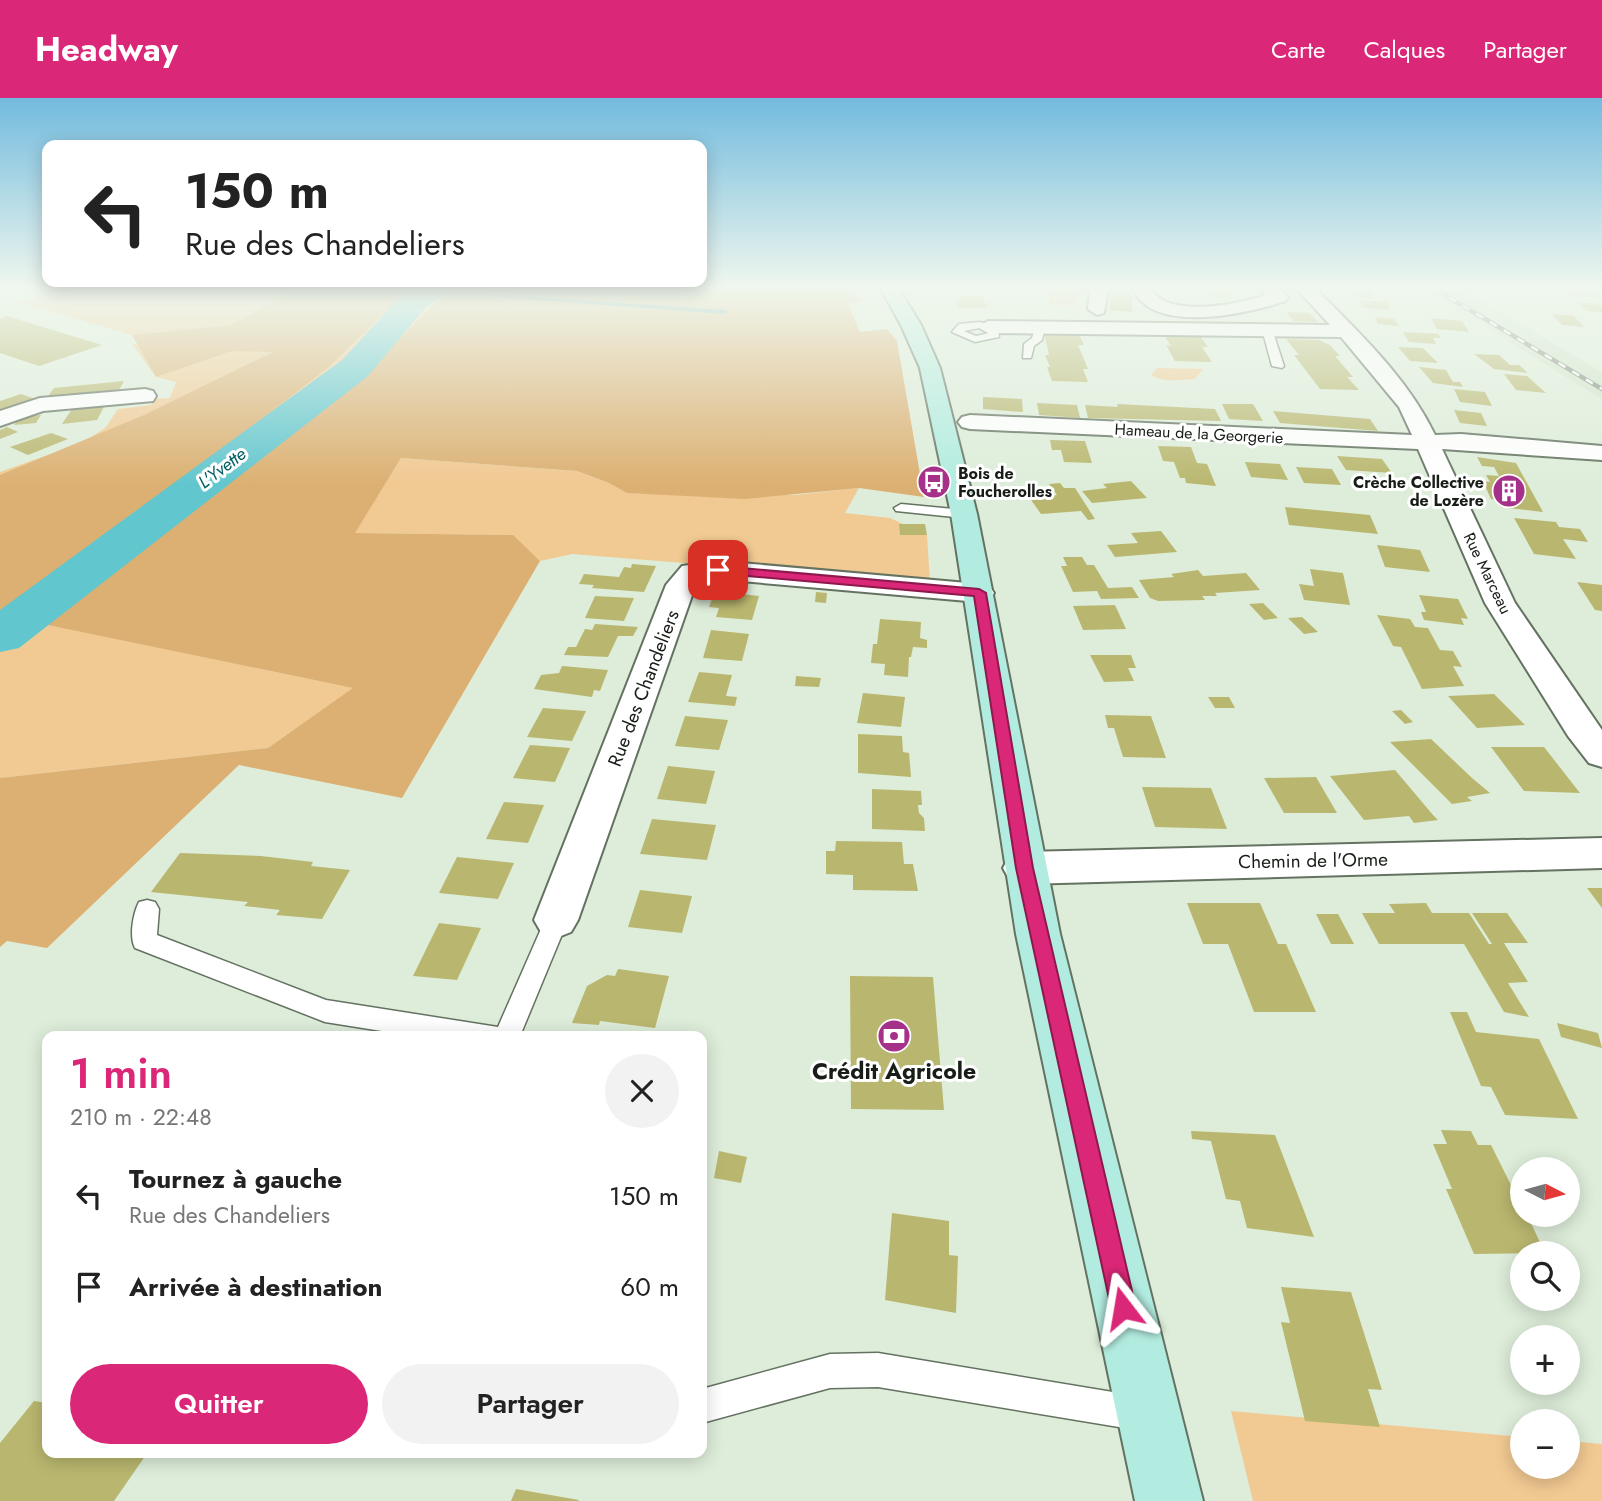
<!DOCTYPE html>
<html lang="fr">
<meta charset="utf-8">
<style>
:root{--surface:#fff;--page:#f2f2f2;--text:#222;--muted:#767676;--accent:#db2777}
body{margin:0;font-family:Jost,sans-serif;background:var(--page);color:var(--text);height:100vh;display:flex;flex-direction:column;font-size:26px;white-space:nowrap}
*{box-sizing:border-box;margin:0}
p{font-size:23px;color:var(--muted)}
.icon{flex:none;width:38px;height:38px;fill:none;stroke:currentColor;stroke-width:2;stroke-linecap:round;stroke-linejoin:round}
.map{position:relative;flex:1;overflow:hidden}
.panel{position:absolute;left:42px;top:933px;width:665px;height:427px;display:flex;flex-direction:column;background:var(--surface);border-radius:14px;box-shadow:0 4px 18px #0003}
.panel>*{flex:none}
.banner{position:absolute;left:42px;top:42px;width:665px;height:147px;border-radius:14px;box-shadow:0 4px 18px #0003;background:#fff;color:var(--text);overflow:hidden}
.needle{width:46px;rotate:96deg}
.buttons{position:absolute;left:1510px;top:1059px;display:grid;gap:14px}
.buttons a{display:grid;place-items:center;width:70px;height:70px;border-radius:50%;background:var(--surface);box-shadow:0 4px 18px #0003;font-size:35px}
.pin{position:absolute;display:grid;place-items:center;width:60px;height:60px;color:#fff;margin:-30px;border-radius:14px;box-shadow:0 4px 10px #0006}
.me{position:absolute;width:77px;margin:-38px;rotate:346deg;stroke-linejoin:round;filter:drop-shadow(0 0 5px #0008)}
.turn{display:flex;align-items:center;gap:24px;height:147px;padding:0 28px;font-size:32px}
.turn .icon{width:91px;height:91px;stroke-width:2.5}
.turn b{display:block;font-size:49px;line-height:60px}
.round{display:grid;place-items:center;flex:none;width:74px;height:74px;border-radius:37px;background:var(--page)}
.overview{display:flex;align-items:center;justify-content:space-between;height:119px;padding:0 28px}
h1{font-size:42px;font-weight:600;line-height:52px;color:var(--accent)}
.action{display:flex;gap:14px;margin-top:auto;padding:14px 28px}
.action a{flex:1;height:80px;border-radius:42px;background:var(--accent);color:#fff;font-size:28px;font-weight:600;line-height:80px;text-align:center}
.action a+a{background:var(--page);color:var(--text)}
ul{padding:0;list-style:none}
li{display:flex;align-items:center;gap:21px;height:91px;padding:0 28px}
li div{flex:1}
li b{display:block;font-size:26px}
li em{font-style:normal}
header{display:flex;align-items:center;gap:42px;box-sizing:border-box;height:98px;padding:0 35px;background:var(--accent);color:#fff}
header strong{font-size:33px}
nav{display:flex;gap:38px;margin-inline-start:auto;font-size:24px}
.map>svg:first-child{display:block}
</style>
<header>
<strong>Headway</strong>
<nav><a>Carte</a><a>Calques</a><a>Partager</a></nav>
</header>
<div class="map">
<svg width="1602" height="1403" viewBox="0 0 1602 1403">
<rect width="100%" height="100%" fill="#deedda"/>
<polygon fill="#d0e4ca" points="1422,191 1461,191 1602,274 1602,301"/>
<g fill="#f1c992">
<polygon points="60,191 296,191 231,227 132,237 17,204"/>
<polygon points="418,191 451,191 390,249 260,351 29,523 354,590 268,650 0,680 0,374 84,344 106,329 118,311 151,307 154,301 170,300 176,284 156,279 132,246 275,254"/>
<polygon points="1051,191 1078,191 1076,209 1049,206"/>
<path d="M1157,270L1203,271L1195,281C1180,282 1164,285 1151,277Z"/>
<polygon points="401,360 577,373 609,385 627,395 795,397 859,390 845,415 890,420 927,437 930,485 572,456 540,463 512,437 354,435"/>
<polygon points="1231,1313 1522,1339 1522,1368 1568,1368 1568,1343 1602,1346 1602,1403 1253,1403"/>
</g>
<g fill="#dcb072">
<polygon points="296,191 418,191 380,219 329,269 0,522 0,377 144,317 273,254 232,253 156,279 132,237 231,227"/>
<polygon points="451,191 850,191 864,203 848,206 860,234 887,231 897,243 924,399 859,390 745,401 627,395 609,385 577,373 401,360 355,435 513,437 540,463 402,700 239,667 47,850 7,843 0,849 0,680 268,650 353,590 28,523 260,351 390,249"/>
</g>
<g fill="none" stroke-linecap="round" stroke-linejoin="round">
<polygon fill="#4c9497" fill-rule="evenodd" points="428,192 725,212 728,214 725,216 430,194"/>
<polygon fill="#62c6ce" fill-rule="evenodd" points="412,191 448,191 444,197 425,210 368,278 19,550 0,554 0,512 342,262 403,196"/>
</g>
<g fill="#b9b76f">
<polygon points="1111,191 1132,191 1132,214 1110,212"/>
<polygon points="1209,191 1230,191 1232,201 1211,199"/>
<polygon points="1350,191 1368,191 1374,201 1355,199"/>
<polygon points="1569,191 1591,191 1602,200 1570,198 1566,195 1575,195"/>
<polygon points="960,198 983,198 987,210 958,210 955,201 961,201"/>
<polygon points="1360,202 1387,204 1390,212 1364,210"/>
<polygon points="1577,204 1598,205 1602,209 1602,214 1587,213"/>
<polygon points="1286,214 1309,215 1318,224 1294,223"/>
<polygon points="1552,216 1574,218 1584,229 1562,227"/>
<polygon points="7,218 102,247 39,268 0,255 0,221"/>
<polygon points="1375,219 1394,221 1399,228 1378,226"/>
<polygon points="1431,220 1462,223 1469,234 1437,231"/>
<polygon points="1403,234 1438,236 1441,240 1433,240 1436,246 1409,244"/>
<polygon points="1044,235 1079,236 1084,247 1078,247 1088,271 1083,271 1088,284 1052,283 1047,269 1050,269 1045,257 1049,257"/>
<polygon points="1164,237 1200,238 1208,249 1202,249 1212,264 1175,263 1166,247 1171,248"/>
<polygon points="1286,241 1319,242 1330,247 1340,258 1335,258 1353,279 1347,279 1359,292 1320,291 1294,257 1299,257"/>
<polygon points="1398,249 1423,250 1438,265 1410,263"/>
<polygon points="1474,256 1499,257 1510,267 1519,267 1528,275 1494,271"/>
<polygon points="1419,269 1446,272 1453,284 1460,284 1463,289 1433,285"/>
<polygon points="1504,276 1527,278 1546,295 1516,292"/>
<polygon points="124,283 118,294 46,301 54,290"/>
<polygon points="1454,291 1485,294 1492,308 1460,304"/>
<polygon points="21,296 38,302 0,316 0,303"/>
<polygon points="983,299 1022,301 1023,314 983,311"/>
<polygon points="1037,305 1077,307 1080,320 1039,317"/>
<polygon points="1117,306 1215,311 1221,323 1088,320 1085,307 1118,309"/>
<polygon points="1222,306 1253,306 1263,323 1229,321"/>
<polygon points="105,307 97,322 62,326 72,311"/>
<polygon points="1454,312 1481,315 1487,328 1460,325"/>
<polygon points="1273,313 1370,321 1378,333 1280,325"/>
<polygon points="41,317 36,325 14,327 19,319"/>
<polygon points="7,329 18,334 0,341 0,332"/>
<polygon points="51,335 68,341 28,357 10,349"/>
<polygon points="1050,342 1085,343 1092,365 1064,364 1061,352 1052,352"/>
<polygon points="1158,348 1191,349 1197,365 1207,366 1216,388 1186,385 1185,380 1180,380 1174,364 1163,363"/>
<polygon points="1337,358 1382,361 1392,375 1346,372"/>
<polygon points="1477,359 1516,365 1543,414 1508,410 1505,403 1491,401 1483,383 1490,384 1486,377 1499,378 1494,369 1482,368"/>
<polygon points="1245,364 1280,366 1288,382 1251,379"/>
<polygon points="1296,369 1332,371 1341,387 1304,385"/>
<polygon points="1131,383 1147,400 1092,405 1082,393 1107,390 1103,386"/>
<polygon points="1060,385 1064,390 1075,390 1095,421 1088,422 1081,413 1041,416 1029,399 1057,397 1049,386"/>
<polygon points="1285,409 1370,417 1378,436 1289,427"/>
<polygon points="1514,420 1556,424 1559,429 1580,431 1588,444 1563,441 1576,461 1534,456"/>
<polygon points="899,426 925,426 927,437 900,437"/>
<polygon points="1161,433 1177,454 1115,459 1107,447 1138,445 1131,435"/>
<polygon points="1377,447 1420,452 1430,474 1385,469"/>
<polygon points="1063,459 1082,459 1087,467 1094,467 1108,490 1132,489 1139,500 1101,501 1097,493 1073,494 1061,468 1067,468"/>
<polygon points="632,466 656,468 644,494 592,490 594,487 579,486 584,476 619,479 624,469 631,470"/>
<polygon points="1310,471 1343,475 1350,507 1304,502 1299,486 1314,488"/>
<polygon points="1198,472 1203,478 1246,475 1260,492 1215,495 1217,498 1202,498 1205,502 1158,503 1150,500 1139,482 1174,479 1171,476"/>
<polygon points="1577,484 1602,487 1602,513 1595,512"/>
<polygon points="715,493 759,498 752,522 716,519 719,510 709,509"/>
<polygon points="816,494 827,495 826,505 815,504"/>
<polygon points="1419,497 1458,501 1468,521 1461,520 1464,527 1424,522 1421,514 1426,514"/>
<polygon points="595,498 634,500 624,523 585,520"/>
<polygon points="1263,505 1278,520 1264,522 1249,506"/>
<polygon points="1115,507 1126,531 1083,532 1073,508"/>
<polygon points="1377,517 1410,521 1415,529 1428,530 1440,552 1453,553 1462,569 1453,568 1464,588 1422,591 1401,549 1393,548"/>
<polygon points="1302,519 1318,534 1304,536 1288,520"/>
<polygon points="880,521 921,524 920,540 927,542 927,550 913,549 911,559 909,559 908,579 884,577 885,566 871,565 873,546 877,546"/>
<polygon points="595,526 638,529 633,538 618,538 608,559 564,557 568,549 576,549 585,531 592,532"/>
<polygon points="711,532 749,536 742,563 703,560"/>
<polygon points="1090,557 1131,557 1136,570 1128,570 1134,583 1104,584"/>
<polygon points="562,568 608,572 600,593 594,592 592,599 534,591 541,577 559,575"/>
<polygon points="699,574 732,577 726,598 737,599 735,608 688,604"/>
<polygon points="796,578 821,580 819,589 795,588"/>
<polygon points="863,595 905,599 901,629 857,625"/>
<polygon points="1494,596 1525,627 1477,630 1448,598"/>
<polygon points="1208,599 1229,599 1235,610 1215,610"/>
<polygon points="543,610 586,613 572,643 527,639"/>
<polygon points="1401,612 1413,624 1405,626 1392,613"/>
<polygon points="1105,617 1151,618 1166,660 1123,659 1114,630 1108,630"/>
<polygon points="685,618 728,622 719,652 675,648"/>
<polygon points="858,636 902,638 903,654 909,655 911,679 858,675"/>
<polygon points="1431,641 1472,680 1490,695 1467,699 1472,703 1452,706 1390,644"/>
<polygon points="530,647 570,650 555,684 513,680"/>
<polygon points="1491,649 1544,649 1580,695 1524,693"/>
<polygon points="668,668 715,673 706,706 657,701"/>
<polygon points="1395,672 1433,717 1438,722 1414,725 1409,718 1364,722 1330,678"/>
<polygon points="1316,679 1337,715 1284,715 1264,680"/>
<polygon points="1142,689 1211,690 1227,731 1155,729"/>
<polygon points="872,691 921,693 922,707 918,707 919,715 924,720 925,733 872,731"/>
<polygon points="504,704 544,707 528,745 486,741"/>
<polygon points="652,721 716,727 707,762 640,756"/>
<polygon points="836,743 902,744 904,766 913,766 918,793 853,792 853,777 826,776 826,753 835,753"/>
<polygon points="180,755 261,758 313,764 311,768 350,772 322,821 276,817 280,812 244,808 248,804 151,794"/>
<polygon points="457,759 514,765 498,801 439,795"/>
<polygon points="1587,790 1602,790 1602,810"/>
<polygon points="640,792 692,798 682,835 628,829"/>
<polygon points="1187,805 1260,805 1278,846 1286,846 1316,914 1254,914 1228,846 1203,846"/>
<polygon points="1426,805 1432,815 1469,815 1489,846 1492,846 1472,815 1507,815 1528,845 1504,845 1528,884 1508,885 1529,919 1504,914 1464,846 1379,846 1362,815 1395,815 1389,806"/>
<polygon points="1316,816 1338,816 1354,846 1331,846"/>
<polygon points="439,825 481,830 457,882 413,878"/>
<polygon points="618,871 669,878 655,930 600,923 599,927 572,925 587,888 607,877 615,878"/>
<polygon points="850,878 933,879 944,1012 851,1011"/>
<polygon points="1450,914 1467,914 1476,934 1539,941 1578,1021 1505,1017 1491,989 1481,988"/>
<polygon points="1557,925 1598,935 1602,950 1561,939"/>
<polygon points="1441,1032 1471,1033 1478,1047 1491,1047 1514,1093 1522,1100 1522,1116 1530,1116 1529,1121 1545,1155 1474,1156 1446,1091 1452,1091 1433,1046 1447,1046"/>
<polygon points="1191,1033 1275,1037 1314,1139 1247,1130 1240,1103 1226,1101 1211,1043 1192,1041"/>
<polygon points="719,1053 747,1059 741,1085 714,1080"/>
<polygon points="892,1115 949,1123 949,1157 958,1158 956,1215 885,1202"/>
<polygon points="1281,1189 1351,1194 1382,1292 1368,1291 1380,1329 1305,1323 1281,1224 1290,1225"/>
<polygon points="34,1303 47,1305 47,1354 148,1354 114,1403 0,1403 0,1345"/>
<polygon points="516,1391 579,1402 578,1403 511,1403"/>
</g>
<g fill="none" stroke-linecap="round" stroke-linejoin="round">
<defs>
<g id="lane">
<path d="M980,224L998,230L999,239L975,244L952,234L959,226ZM979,230L989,235L976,238L964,233Z"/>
<polygon points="1036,227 1045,229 1042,242 1034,248 1031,260 1023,260 1024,246 1032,240"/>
<polygon points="1267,228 1272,231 1284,268 1282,270 1272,268 1262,231"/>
<polygon points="901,406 964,412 971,416 964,420 896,413 894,410"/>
<path d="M147,802L155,804L159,811L157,837L326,902L498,929L548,815L556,812L564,815L568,822L520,938H413L325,924L135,850C129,838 133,816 139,804Z"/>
<polygon points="878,1255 1143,1299 1155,1304 1160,1316 1155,1328 1143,1333 878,1289 830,1290 702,1325 702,1291 830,1256"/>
</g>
<g id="street">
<polygon points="1090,191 1108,191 1104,215 1097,217 1088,211"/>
<path d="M1133,191H1151C1168,221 1240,206 1266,197L1260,191H1280L1288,199L1285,203C1249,215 1154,238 1133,191Z"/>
<path d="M1297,191H1316C1360,236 1407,279 1435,337L1461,336L1602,348V362L1442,351L1515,505L1602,632V669L1589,665L1568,638L1485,505L1418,351L970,331L962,329L958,324L962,319L970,317L1412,337L1399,309L1341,239L988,235L978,229L988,223L1330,227Z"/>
<polygon points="145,291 153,293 156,298 153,303 43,313 0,328 0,313 40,300"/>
<polygon points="718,463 979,486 990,489 994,495 990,501 979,504 718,481 701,482 695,489 578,822 571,834 556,840 541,834 534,822 666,487 682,468"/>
<polygon points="1602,740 1602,770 1024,786 1009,781 1003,770 1009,759 1024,754"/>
</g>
<polygon id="secondary" points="881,191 899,191 921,227 940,270 977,416 1060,836 1203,1403 1135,1403 1016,836 951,416 920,270 901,227"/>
</defs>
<use href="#lane" stroke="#647261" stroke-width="3"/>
<use href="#street" stroke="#647261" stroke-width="4"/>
<use href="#secondary" stroke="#647261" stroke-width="4"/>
<use href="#lane" fill="#fff" fill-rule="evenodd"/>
<use href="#street" fill="#fff" fill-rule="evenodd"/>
<use href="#secondary" fill="#b2ece0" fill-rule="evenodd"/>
<defs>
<polyline id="rail" points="1435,191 1602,291"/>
</defs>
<use href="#rail" stroke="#7e887b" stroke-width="4.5"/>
<use href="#rail" stroke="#fff" stroke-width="2.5" stroke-dasharray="8" stroke-linecap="butt"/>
</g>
<linearGradient id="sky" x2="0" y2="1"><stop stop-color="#72bbde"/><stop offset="0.49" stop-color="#f0f7ee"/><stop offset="1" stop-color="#f0f7ee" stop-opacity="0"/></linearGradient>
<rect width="1602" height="387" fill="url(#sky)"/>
<polygon fill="#db2777" stroke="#8e194d" stroke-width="2" points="718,468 979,491 986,495 1033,770 1136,1210 1132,1219 1123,1222 1115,1219 1111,1210 1016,770 974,498 714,475 712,472"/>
<defs>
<symbol id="bus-disc" viewBox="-11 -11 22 22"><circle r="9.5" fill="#a63189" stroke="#fff"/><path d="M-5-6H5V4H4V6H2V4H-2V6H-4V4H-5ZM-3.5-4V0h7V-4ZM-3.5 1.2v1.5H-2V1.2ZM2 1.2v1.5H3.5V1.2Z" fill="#fff"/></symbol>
<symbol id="building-disc" viewBox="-11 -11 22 22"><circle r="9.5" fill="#a63189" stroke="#fff"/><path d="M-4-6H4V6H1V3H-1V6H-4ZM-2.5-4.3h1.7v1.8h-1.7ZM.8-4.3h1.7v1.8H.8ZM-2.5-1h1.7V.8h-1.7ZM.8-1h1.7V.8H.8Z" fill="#fff"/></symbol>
<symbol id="bank-disc" viewBox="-11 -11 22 22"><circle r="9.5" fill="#a63189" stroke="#fff"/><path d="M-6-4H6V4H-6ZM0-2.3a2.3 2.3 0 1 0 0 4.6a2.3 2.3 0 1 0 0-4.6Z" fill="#fff"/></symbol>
</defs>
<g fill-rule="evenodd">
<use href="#bus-disc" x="915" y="365" width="38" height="38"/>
<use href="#building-disc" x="1490" y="374" width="38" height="38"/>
<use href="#bank-disc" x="875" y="919" width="38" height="38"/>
</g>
<g text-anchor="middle" stroke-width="6" stroke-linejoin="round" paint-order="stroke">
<g font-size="16" fill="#181e17" stroke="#fff">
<text transform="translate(1199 335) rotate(3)" y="6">Hameau de la Georgerie</text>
<text transform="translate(1488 475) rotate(64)" y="6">Rue Marceau</text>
</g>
<g font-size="16" font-weight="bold" fill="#181e17" stroke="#fff" text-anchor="start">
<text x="958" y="381">Bois de<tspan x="958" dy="18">Foucherolles</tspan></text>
<text x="1484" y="390" text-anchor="end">Crèche Collective<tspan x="1484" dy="18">de Lozère</tspan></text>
</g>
<g font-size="18" font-style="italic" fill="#005d63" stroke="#fff">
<text transform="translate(222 370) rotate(-37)" y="6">L'Yvette</text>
</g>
<g font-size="19" fill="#181e17" stroke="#fff">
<text transform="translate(643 590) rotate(-69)" y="7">Rue des Chandeliers</text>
<text transform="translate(1313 762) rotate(-1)" y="7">Chemin de l'Orme</text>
</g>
<g font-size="23" font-weight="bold" fill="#181e17" stroke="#fff">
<text x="894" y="981">Crédit Agricole</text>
</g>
</g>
</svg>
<div class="buttons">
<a><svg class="needle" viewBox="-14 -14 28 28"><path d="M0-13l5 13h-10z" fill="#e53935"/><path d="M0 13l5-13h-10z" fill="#767676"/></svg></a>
<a><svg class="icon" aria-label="search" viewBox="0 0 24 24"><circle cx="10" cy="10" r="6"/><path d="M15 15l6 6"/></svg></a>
<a>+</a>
<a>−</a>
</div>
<div class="pin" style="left:718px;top:472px;background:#d93025"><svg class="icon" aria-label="arrive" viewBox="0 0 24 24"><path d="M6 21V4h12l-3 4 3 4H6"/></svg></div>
<svg class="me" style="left:1123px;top:1210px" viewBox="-20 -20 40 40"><path d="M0-17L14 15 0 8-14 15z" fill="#db2777" stroke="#fff" stroke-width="4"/></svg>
<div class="banner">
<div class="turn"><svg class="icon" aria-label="left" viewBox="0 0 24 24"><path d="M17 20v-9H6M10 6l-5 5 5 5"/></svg><div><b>150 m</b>Rue des Chandeliers</div></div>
</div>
<section class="panel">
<div class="overview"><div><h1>1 min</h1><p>210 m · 22:48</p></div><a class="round"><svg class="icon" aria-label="close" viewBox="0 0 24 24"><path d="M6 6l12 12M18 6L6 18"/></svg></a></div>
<ul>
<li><svg class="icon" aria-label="left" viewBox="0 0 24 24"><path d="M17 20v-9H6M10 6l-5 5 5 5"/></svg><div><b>Tournez à gauche</b><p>Rue des Chandeliers</p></div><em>150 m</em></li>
<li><svg class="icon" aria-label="arrive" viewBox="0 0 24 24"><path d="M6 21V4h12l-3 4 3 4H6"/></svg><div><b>Arrivée à destination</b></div><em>60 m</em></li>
</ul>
<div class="action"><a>Quitter</a><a>Partager</a></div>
</section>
</div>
